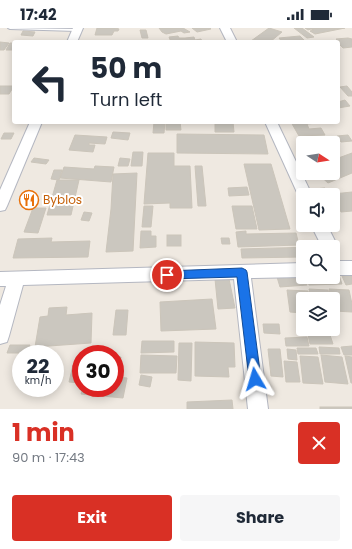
<!DOCTYPE html>
<meta charset="utf-8">
<style>
:root{--surface:#fff;--page:#f6f6f7;--text:#1f2937;--muted:#747a83;--accent:#d93025}
body{margin:0;font-family:Poppins,sans-serif;background:var(--page);color:var(--text);height:100vh;display:flex;flex-direction:column;font-size:15px;white-space:nowrap}
*{box-sizing:border-box;margin:0}
p{font-size:13px;color:var(--muted)}
.icon{flex:none;width:22px;height:22px;fill:none;stroke:currentColor;stroke-width:2;stroke-linecap:round;stroke-linejoin:round}
.map{position:relative;height:381px;overflow:hidden}
.sheet{display:flex;flex-direction:column;background:var(--surface);flex:1}
.sheet>*{flex:none}
.banner{position:absolute;left:12px;top:12px;width:328px;height:84px;border-radius:4px;box-shadow:0 2px 10px #0003;background:#fff;color:var(--text);overflow:hidden}
.needle{width:26px;rotate:102deg}
.buttons{position:absolute;left:296px;top:108px;display:grid;gap:8px}
.buttons a{display:grid;place-items:center;width:44px;height:44px;border-radius:4px;background:var(--surface);box-shadow:0 2px 10px #0003;font-size:20px}
.speed{position:absolute;left:12px;top:317px;display:flex;gap:8px;font-size:20px;font-weight:700;text-align:center}
.speed>*{display:grid;place-content:center;width:52px;height:52px;border-radius:50%;background:var(--surface);box-shadow:0 2px 10px #0003;line-height:1}
.speed small{font-size:10px;font-weight:400}
.speed .limit{border:6px solid #d22;background:#fff;color:#111}
.pin{position:absolute;display:grid;place-items:center;width:34px;height:34px;color:#fff;margin:-17px;border:2px solid #fff;border-radius:50%;box-shadow:0 1px 4px #0007}
.me{position:absolute;width:44px;margin:-22px;rotate:353deg;stroke-linejoin:round;filter:drop-shadow(0 0 3px #0008)}
.turn{display:flex;align-items:center;gap:14px;height:84px;padding:0 12px;font-size:18px}
.turn .icon{width:52px;height:52px;stroke-width:2.5}
.turn b{display:block;font-size:28px;line-height:34px}
.round{display:grid;place-items:center;flex:none;width:42px;height:42px;border-radius:4px;background:var(--page)}
.head{display:flex;align-items:center;justify-content:space-between;height:68px;padding:0 12px}
h1{font-size:24px;font-weight:700;line-height:30px;color:var(--accent)}
.primary-button{display:flex;gap:8px;margin-top:auto;padding:8px 12px}
.primary-button a{flex:1;height:46px;border-radius:4px;background:var(--accent);color:#fff;font-size:16px;font-weight:700;line-height:46px;text-align:center}
.primary-button a+a{background:var(--page);color:var(--text)}
.status{display:flex;justify-content:space-between;align-items:center;height:28px;padding:0 20px;background:var(--surface);direction:ltr}
.status svg{height:11px;fill:currentColor}
.map>svg:first-child{display:block}
</style>
<div class="status"><b>17:42</b><svg viewBox="0 0 49 12"><path d="M0 12V9h3v3zM5 12V6h3v6zM10 12V3h3v9zM15 12V0h3v12zM26 1h20v11H26zM47 4h2v5h-2z"/></svg></div>
<div class="map">
<svg width="352" height="381" viewBox="0 0 352 381">
<rect width="100%" height="100%" fill="#efe9e1"/>
<g fill="#cbc7bf" stroke="#cbc5ba">
<polygon points="97,0 115,0 119,1 118,3 114,3 112,7 95,7"/>
<polygon points="159,0 183,0 190,4 184,5 181,3 166,6 162,4"/>
<polygon points="192,0 210,0 211,1 197,4"/>
<polygon points="269,0 282,4 270,14 251,13"/>
<polygon points="294,0 302,0 314,9 307,10"/>
<polygon points="305,0 345,0 315,6 310,3 314,2 311,1 308,2"/>
<polygon points="140,2 146,2 148,10 142,10"/>
<polygon points="23,3 35,4 33,8 21,7"/>
<polygon points="178,8 179,10 185,10 194,9 195,12 201,11 202,14 171,14 169,9"/>
<polygon points="300,8 304,12 282,14 279,10"/>
<polygon points="348,10 352,11 352,19 343,20 337,14 338,13 336,11"/>
<polygon points="0,14 9,15 4,22 0,22"/>
<polygon points="10,15 14,15 14,22 6,22"/>
<polygon points="0,58 14,58 9,66 0,66"/>
<polygon points="347,58 352,64 352,68 348,68 340,59"/>
<polygon points="345,72 350,78 338,80 338,74"/>
<polygon points="154,94 165,94 164,105 153,105"/>
<polygon points="166,94 180,94 181,102 166,102"/>
<polygon points="215,94 233,94 234,104 215,104"/>
<polygon points="291,94 317,94 317,95 307,96 309,101 321,100 325,107 299,108"/>
<polygon points="113,104 130,105 128,112 111,110"/>
<polygon points="4,105 14,105 11,111 1,111"/>
<polygon points="177,106 264,107 268,126 177,125"/>
<polygon points="75,107 107,109 105,116 89,115 89,117 95,117 93,124 69,122"/>
<polygon points="348,107 352,113 341,114 337,108"/>
<polygon points="133,124 143,124 142,138 131,138"/>
<polygon points="148,125 174,125 174,138 190,138 192,180 170,180 170,175 144,176"/>
<polygon points="352,125 352,145 328,155 317,145 333,145 333,132"/>
<polygon points="34,130 49,132 46,136 31,134"/>
<polygon points="120,130 130,131 128,138 118,138"/>
<polygon points="244,136 271,136 290,201 259,202"/>
<polygon points="95,138 114,139 111,154 60,150 64,139 94,141"/>
<polygon points="195,138 202,138 206,178 198,178"/>
<polygon points="54,142 62,142 59,152 51,151"/>
<polygon points="137,145 133,223 106,224 111,181 113,146"/>
<polygon points="57,152 79,152 71,187 47,187"/>
<polygon points="247,159 249,167 229,168 228,160"/>
<polygon points="325,160 327,163 331,163 333,167 316,167 314,161"/>
<polygon points="352,164 352,183 341,184 333,166"/>
<polygon points="144,178 153,178 151,199 142,199"/>
<polygon points="232,178 252,178 257,201 236,201"/>
<polygon points="33,180 46,180 38,205 24,204"/>
<polygon points="84,184 92,185 89,193 81,192"/>
<polygon points="141,203 151,203 151,208 156,208 156,219 140,220"/>
<polygon points="246,203 246,206 296,205 299,217 238,219 236,204"/>
<rect x="167" y="207" width="14" height="11"/>
<polygon points="52,210 51,214 90,213 88,229 13,230 18,211"/>
<polygon points="221,210 229,210 230,216 222,216"/>
<polygon points="303,219 303,229 242,230 241,221 311,219"/>
<polygon points="333,247 339,247 342,256 309,257 307,249 333,249"/>
<polygon points="303,248 307,257 280,259 277,249"/>
<polygon points="342,248 352,248 352,256 346,257"/>
<polygon points="215,251 229,251 235,280 218,281"/>
<polygon points="309,261 328,262 330,271 311,271"/>
<polygon points="329,261 349,262 352,276 352,284 334,283 333,271 331,271"/>
<polygon points="287,262 308,263 310,271 303,271 303,285 290,284"/>
<polygon points="212,271 216,301 161,303 160,274"/>
<polygon points="67,279 66,287 92,285 91,315 35,319 40,289 48,288 49,280"/>
<polygon points="116,282 128,282 126,307 113,307"/>
<polygon points="263,296 279,296 280,306 264,305"/>
<polygon points="308,307 330,307 333,316 310,316"/>
<polygon points="307,309 309,318 286,318 285,310"/>
<polygon points="142,313 174,313 174,324 141,325"/>
<polygon points="195,314 234,315 235,339 228,339 229,349 195,348"/>
<polygon points="179,315 192,315 191,353 178,352"/>
<polygon points="10,317 30,317 27,325 7,325"/>
<polygon points="352,318 352,327 344,327 341,319"/>
<polygon points="319,319 339,320 340,326 320,326"/>
<polygon points="297,320 316,320 318,326 298,326"/>
<polygon points="268,321 280,321 283,349 271,348"/>
<polygon points="287,321 296,322 297,332 288,331"/>
<polygon points="141,327 177,328 176,345 140,345"/>
<polygon points="321,327 342,329 348,356 325,354"/>
<polygon points="300,328 318,329 323,356 303,355"/>
<polygon points="345,328 352,329 352,355 351,355"/>
<polygon points="115,329 121,329 118,349 127,350 123,370 81,366 83,360 115,360"/>
<polygon points="284,333 297,334 300,354 286,354"/>
<polygon points="73,337 81,338 81,355 69,354"/>
<polygon points="141,347 152,349 150,359 139,357"/>
<polygon points="232,372 233,381 187,381 187,374"/>
<rect x="320" y="379" width="32" height="2"/>
</g>
<g fill="none" stroke-linecap="round" stroke-linejoin="round">
<defs>
<polygon id="service" points="8,0 77,1 79,2 77,3 10,1"/>
<g id="minor">
<polygon points="73,0 83,0 77,14 67,14"/>
<polygon points="220,0 230,0 237,14 227,14"/>
<polygon points="30,94 42,94 7,178 5,182 0,183 0,162"/>
<polygon points="265,94 277,94 312,167 303,167 303,171 300,171"/>
<polygon points="311,197 327,197 338,219 336,223 333,224 333,219 322,219"/>
<rect x="333" y="233" width="19" height="14"/>
<polygon points="303,235 303,249 251,250 268,381 248,381 234,251 23,257 9,308 7,314 0,316 0,277 6,258 0,258 0,244"/>
</g>
</defs>
<use href="#service" stroke="#b4b7c1" stroke-width="2"/>
<use href="#minor" stroke="#b4b7c1" stroke-width="2"/>
<use href="#service" fill="#fff" fill-rule="evenodd"/>
<use href="#minor" fill="#fff" fill-rule="evenodd"/>
</g>
<polygon fill="#1a73e8" stroke="#114b97" points="242,240 246,242 247,244 261,351 259,355 255,357 250,355 249,351 237,249 167,251 163,250 162,247 163,244 167,243"/>
<defs>
<symbol id="restaurant-ring" viewBox="-11 -11 22 22"><circle r="9.5" fill="#fff" stroke="#e8710a" stroke-width="1.5"/><path d="M-5-6h1v4h1v-4h1v4h1v-4h1v5L-1.5 .5V6h-2V.5L-5-1ZM5-6V6H3V1.5H1.5Q1.5-4 5-6Z" fill="#e8710a"/></symbol>
</defs>
<g fill-rule="evenodd">
<use href="#restaurant-ring" x="18" y="161" width="22" height="22"/>
</g>
<g text-anchor="middle" stroke-width="4" stroke-linejoin="round" paint-order="stroke">
<g font-size="12" fill="#c56008" stroke="#fff" text-anchor="start">
<text x="43" y="176">Byblos</text>
</g>
</g>
</svg>
<div class="buttons">
<a><svg class="needle" viewBox="-14 -14 28 28"><path d="M0-13l5 13h-10z" fill="#e53935"/><path d="M0 13l5-13h-10z" fill="#747a83"/></svg></a>
<a><svg class="icon" aria-label="sound" viewBox="0 0 24 24"><path d="M4 9h4l5-4v14l-5-4H4zM17 9q2 3 0 6"/></svg></a>
<a><svg class="icon" aria-label="search" viewBox="0 0 24 24"><circle cx="10" cy="10" r="6"/><path d="M15 15l6 6"/></svg></a>
<a><svg class="icon" aria-label="layers" viewBox="0 0 24 24"><path d="M12 4l9 5-9 5-9-5zM3 14l9 5 9-5"/></svg></a>
</div>
<div class="speed"><div>22<small>km/h</small></div><div class="limit">30</div></div>
<div class="pin" style="left:167px;top:247px;background:#d93025"><svg class="icon" aria-label="arrive" viewBox="0 0 24 24"><path d="M6 21V4h12l-3 4 3 4H6"/></svg></div>
<svg class="me" style="left:255px;top:351px" viewBox="-20 -20 40 40"><path d="M0-17L14 15 0 8-14 15z" fill="#1a73e8" stroke="#fff" stroke-width="4"/></svg>
<div class="banner">
<div class="turn"><svg class="icon" aria-label="left" viewBox="0 0 24 24"><path d="M17 20v-9H6M10 6l-5 5 5 5"/></svg><div><b>50 m</b>Turn left</div></div>
</div>
</div>
<section class="sheet">
<div class="head"><div><h1>1 min</h1><p>90 m · 17:43</p></div><a class="round" style="background:#d93025;color:#fff"><svg class="icon" aria-label="close" viewBox="0 0 24 24"><path d="M6 6l12 12M18 6L6 18"/></svg></a></div>
<div class="primary-button"><a>Exit</a><a>Share</a></div>
</section>
